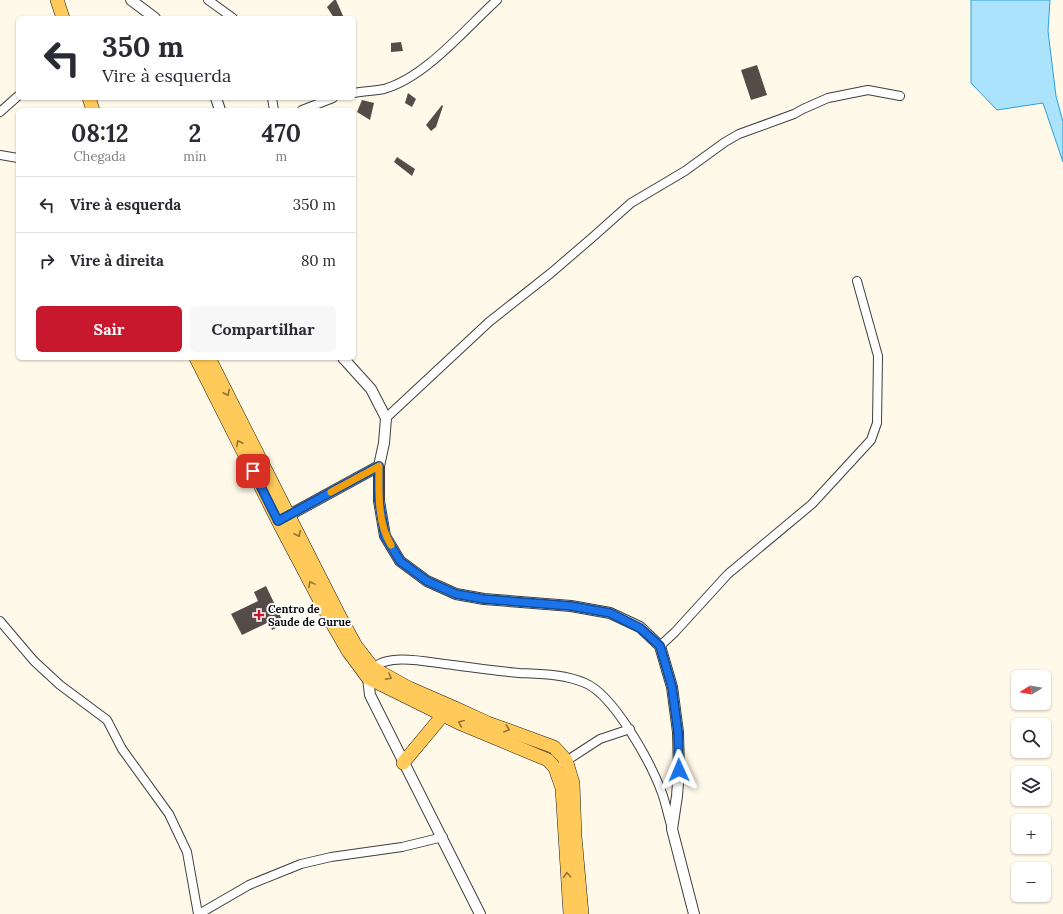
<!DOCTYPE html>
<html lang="pt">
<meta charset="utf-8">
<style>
:root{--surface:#fff;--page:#f7f7f7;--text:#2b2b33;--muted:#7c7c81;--line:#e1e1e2;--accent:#c7182e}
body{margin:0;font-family:Lora,serif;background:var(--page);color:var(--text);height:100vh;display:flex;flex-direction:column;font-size:15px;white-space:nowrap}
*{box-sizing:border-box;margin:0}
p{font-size:13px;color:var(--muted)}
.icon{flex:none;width:22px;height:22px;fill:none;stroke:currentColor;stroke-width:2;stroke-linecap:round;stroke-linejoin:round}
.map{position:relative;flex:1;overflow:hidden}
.side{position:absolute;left:16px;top:108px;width:340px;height:252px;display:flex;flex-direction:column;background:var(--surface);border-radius:6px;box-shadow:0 1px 3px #0004}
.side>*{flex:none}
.hud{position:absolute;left:16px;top:16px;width:340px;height:84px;border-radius:6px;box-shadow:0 1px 3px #0004;background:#fff;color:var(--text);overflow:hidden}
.needle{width:26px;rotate:259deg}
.fabs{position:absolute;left:1011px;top:670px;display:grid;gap:8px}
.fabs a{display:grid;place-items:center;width:40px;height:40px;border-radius:6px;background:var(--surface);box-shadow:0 1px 3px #0004;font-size:20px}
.pin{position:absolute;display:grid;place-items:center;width:34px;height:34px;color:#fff;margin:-17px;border-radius:8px;box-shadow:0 2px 6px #0006}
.me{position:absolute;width:44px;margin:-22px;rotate:359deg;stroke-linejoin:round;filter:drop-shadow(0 0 3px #0008)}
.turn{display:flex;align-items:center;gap:14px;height:84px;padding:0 20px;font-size:18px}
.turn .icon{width:52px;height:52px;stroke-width:2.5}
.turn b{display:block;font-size:28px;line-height:34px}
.eta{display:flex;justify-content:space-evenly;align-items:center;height:68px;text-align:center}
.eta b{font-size:24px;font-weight:700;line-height:28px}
.button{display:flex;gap:8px;margin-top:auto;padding:8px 20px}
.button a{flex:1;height:46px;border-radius:6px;background:var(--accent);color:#fff;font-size:16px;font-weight:700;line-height:46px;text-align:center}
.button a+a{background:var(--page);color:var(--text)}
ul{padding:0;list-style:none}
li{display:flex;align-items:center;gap:12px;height:56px;padding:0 20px;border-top:1px solid var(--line)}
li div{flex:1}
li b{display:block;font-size:15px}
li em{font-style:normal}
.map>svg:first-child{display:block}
</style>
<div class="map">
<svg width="1063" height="914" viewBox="0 0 1063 914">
<rect width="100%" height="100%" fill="#fff9ea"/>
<polygon fill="#aae3fb" stroke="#2ba1d9" points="971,0 1050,0 1048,31 1056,96 1063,122 1063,162 1043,103 997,110 971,83"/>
<g fill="#554b47">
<polygon points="334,0 336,0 344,18 334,18 327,7"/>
<polygon points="401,42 403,51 391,52 391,43"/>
<polygon points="757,65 767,95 751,100 741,70"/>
<polygon points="408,93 416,99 412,107 405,103"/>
<polygon points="362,100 374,103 370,120 357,112"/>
<polygon points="442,105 443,106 436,127 431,131 426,125"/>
<polygon points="397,157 415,169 412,176 394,162"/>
<polygon points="266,586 284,624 272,630 269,622 242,635 231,614 258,601 254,592"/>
</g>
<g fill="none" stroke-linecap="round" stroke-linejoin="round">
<defs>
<g id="minor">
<polyline points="208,0 233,18"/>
<path d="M354,93C364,91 375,91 384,89C425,78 466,28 497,0"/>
<polyline points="272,98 274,110"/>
<polyline points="302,110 333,98"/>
<polyline points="0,112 18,96"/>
<polyline points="0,155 18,158"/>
<polyline points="386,418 489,322 551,273 594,236 631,203 685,171 725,142 739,134 794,114 803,109 828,98 868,90 900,96"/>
<polyline points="0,621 34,661 60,685 107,720 122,749 169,814 187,852 198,914"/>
<polyline points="660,646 675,632 728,574 812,504 871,440 877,423 878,356 857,281"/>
<path d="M373,668C390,652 431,663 453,665C475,668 497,671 519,673C541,674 565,674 585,683C614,695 651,763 662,793C666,804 668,816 672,828"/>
<polyline points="563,763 600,739 630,729"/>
<polyline points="199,914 249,885 301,864 331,857 402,847 443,837"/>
</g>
<g id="tertiary">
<polyline points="131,0 155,18"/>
<polyline points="216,98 220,110"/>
<polyline points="343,358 371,389 386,418 384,443 379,466 379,501 385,536 400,561 427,581 456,594 484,599 571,606 610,613 640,627 660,646 672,687 678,732 679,770 677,796 672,829 694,914"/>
<polyline points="282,519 379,466"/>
<polyline points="371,673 368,678 370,695 480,914"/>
</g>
<g id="primary">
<polyline points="57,0 63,18"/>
<polyline points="89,98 93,110"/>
<polyline points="196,358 278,521 329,618 348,651 368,678 459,723 548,760 555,768 562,788 570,914"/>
<polyline points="209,358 338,613 356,646 373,668 409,688 455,708 488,723 554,747 566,760 573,783 575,836 582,914"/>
<polyline points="403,763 443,715"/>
</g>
</defs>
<use href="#minor" stroke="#3f3f3f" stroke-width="10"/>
<use href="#tertiary" stroke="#3f3f3f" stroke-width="12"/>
<use href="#primary" stroke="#1d1d1d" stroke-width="14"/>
<use href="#minor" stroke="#fff" stroke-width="8"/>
<use href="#tertiary" stroke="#fff" stroke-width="10"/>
<use href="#primary" stroke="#ffca5a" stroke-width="13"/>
</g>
<defs><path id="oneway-chevron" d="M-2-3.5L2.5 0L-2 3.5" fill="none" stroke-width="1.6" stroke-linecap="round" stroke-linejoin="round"/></defs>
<g stroke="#927437">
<use href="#oneway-chevron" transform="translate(227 393) rotate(63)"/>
<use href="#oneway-chevron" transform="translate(239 443) rotate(-117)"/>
<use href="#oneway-chevron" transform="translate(298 534) rotate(63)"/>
<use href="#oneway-chevron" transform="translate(311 584) rotate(-118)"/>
<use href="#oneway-chevron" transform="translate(389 677) rotate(29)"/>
<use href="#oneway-chevron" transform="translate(461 723) rotate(-157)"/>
<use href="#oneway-chevron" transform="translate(507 729) rotate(19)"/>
<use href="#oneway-chevron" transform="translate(567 875) rotate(-94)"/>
</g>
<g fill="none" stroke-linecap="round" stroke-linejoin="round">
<defs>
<polyline id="route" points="253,471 278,521 379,466 379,501 385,536 400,561 427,581 456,594 484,599 571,606 610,613 640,628 660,646 672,687 678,732 679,770"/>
</defs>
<use href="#route" stroke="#114b97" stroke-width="10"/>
<use href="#route" stroke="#1a73e8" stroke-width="7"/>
<path stroke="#f59e0b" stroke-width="7" d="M331,492L379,466C379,492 377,522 391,545"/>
</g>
<path fill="#c7182e" stroke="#fff" stroke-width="1.5" d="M257 609h4v4h4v4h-4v4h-4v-4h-4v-4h4z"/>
<g text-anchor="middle" stroke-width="4" stroke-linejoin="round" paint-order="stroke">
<g font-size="11" font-weight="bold" fill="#0c0c0c" stroke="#fff" text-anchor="start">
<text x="268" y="613">Centro de<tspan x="268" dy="13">Saude de Gurue</tspan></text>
</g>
</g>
</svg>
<div class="fabs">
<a><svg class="needle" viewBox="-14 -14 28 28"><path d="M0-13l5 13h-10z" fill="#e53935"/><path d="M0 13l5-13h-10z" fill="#7c7c81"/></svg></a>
<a><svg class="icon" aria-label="search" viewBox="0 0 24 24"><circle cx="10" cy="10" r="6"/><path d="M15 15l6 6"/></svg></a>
<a><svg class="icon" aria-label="layers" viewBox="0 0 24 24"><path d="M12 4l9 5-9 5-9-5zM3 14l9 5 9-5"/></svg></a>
<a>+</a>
<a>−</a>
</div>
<div class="pin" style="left:253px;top:471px;background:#d93025"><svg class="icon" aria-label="arrive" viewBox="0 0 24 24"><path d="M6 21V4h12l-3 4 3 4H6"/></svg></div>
<svg class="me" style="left:679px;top:770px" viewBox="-20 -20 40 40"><path d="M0-17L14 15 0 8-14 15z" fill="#1a73e8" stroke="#fff" stroke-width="4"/></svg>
<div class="hud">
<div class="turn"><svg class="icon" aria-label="left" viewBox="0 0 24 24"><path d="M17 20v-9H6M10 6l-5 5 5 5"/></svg><div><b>350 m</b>Vire à esquerda</div></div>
</div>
<section class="side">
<div class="eta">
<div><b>08:12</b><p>Chegada</p></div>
<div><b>2</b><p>min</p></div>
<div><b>470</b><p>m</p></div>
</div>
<ul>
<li><svg class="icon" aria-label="left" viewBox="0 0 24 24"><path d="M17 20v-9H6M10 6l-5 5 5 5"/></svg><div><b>Vire à esquerda</b></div><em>350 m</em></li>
<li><svg class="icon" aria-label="right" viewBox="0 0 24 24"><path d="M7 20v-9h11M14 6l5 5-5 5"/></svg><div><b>Vire à direita</b></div><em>80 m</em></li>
</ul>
<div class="button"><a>Sair</a><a>Compartilhar</a></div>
</section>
</div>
